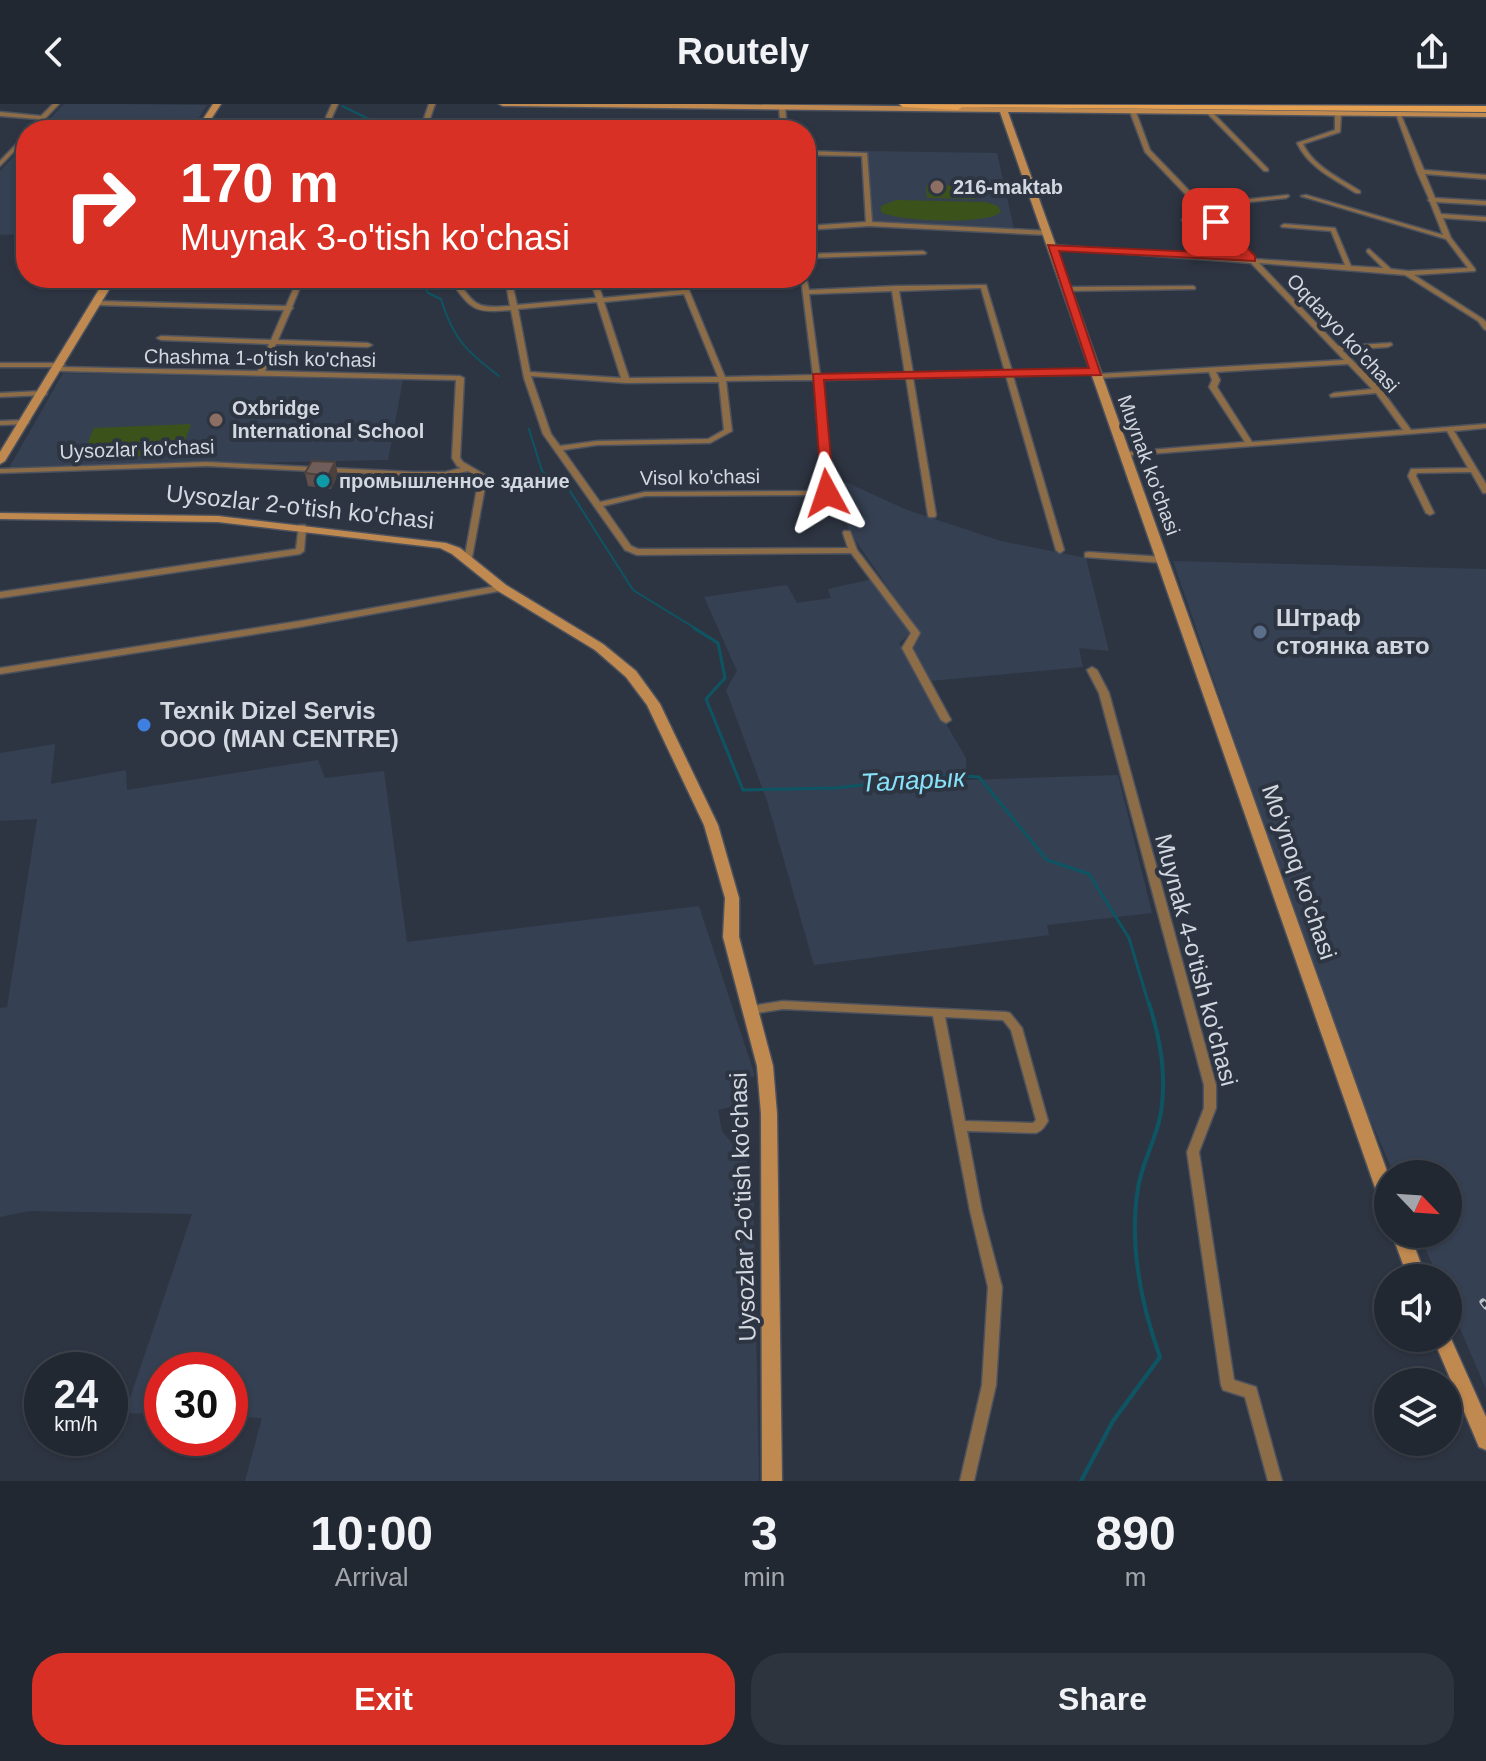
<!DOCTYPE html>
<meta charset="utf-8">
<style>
:root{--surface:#222832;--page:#2e343e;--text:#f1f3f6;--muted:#a2a6ac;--line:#3f444d;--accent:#d93025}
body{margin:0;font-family:Helvetica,sans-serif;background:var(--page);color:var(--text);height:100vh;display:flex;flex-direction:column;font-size:30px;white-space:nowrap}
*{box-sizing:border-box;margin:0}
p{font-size:26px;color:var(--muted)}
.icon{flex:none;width:44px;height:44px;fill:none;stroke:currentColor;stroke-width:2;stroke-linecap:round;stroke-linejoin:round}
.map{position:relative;height:1377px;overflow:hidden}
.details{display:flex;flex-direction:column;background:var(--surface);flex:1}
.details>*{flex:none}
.top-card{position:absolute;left:16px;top:16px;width:800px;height:168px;border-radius:32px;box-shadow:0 2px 6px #0004,0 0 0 2px var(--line);background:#d93025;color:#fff;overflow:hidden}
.needle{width:52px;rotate:115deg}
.controls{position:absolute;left:1374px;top:1056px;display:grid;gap:16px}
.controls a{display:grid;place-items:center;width:88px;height:88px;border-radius:50%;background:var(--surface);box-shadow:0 2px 6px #0004,0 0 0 2px var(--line);font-size:40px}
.speed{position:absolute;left:24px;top:1248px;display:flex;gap:16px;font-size:40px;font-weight:700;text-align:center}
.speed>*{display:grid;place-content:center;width:104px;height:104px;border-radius:50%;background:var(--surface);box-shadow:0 2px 6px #0004,0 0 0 2px var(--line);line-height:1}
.speed small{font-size:20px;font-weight:400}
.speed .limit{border:12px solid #d22;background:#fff;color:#111}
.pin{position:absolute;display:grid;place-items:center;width:68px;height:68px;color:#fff;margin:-34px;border-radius:16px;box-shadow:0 4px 12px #0006}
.me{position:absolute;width:88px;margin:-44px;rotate:355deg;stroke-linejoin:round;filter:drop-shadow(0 0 6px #0008)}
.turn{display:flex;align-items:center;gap:28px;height:168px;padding:0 32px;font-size:36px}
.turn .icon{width:104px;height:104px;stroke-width:2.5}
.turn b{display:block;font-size:56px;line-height:68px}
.eta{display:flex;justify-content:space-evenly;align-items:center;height:136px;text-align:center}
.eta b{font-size:48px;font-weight:600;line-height:56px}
.action{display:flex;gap:16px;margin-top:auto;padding:16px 32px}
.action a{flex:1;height:92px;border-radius:32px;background:var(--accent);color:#fff;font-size:32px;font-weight:600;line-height:92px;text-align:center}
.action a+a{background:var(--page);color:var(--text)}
header{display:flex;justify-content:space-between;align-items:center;height:104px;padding:0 32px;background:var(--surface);font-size:36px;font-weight:600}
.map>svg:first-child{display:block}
</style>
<header><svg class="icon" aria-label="back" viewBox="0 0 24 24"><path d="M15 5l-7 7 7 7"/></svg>Routely<svg class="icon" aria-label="share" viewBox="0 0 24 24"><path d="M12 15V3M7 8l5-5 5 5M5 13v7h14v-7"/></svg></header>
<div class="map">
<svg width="1486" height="1377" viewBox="0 0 1486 1377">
<rect width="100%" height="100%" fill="#2e3542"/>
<g fill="#354052">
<polygon points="64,0 122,0 207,1 191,26 39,26"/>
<polygon points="26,39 26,130 0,131 0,67"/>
<polygon points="866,47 997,49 1014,125 873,118"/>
<polygon points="63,269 403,276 388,356 9,364"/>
<polygon points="835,379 848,379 907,406 1001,437 1086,454 1109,547 1079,544 1083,563 930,577 912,543 921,531 849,427"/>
<polygon points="1173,457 1486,465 1486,1285 1448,1197 1448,1174 1438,1174 1419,1130 1448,1130 1448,1070 1394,1070 1343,953"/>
<polygon points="873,475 911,529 899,539 966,654 966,676 1118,671 1152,809 1047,821 1049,831 814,861 767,697 726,586 737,567 704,493 787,481 797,499 831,494 828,485"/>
<polygon points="55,640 51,680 126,666 127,686 318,656 325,674 384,667 407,838 699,802 755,972 736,977 743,1000 718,1006 722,1027 753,1065 759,1377 245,1377 262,1314 230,1313 230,1266 162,1266 162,1310 125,1309 192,1110 29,1107 0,1113 0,904 7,903 37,715 0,717 0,649"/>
</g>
<g fill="#3b531b">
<polygon points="926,81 973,82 975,95 927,94"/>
<path d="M896,96L986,98L998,102L1001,108C988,121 897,118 881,108V102Z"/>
<polygon points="191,320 180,351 81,354 94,324"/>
</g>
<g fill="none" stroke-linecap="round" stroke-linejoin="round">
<g stroke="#0e5564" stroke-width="2">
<polyline points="342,2 377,19 381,26"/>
<path d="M419,174L428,189L441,195C453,235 467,248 499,272"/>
<polyline points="529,325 542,367 568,384 633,486 698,526"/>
</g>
<polyline stroke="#0e5564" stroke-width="3" points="694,524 718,539 725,574 706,595 743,686 836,684 948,671 979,673 1047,756 1089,770 1129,834 1149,901"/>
<path stroke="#0e5564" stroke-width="4" d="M1081,1377L1113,1317L1160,1253C1141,1200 1129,1140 1138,1084C1142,1058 1157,1034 1161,1008C1167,970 1160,935 1149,899"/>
<defs>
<g id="street">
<polygon points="53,0 59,0 34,26 28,26 38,15 0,12 0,8 41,12"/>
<polygon points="332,0 338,0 332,13 337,26 331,26 326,13"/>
<polygon points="429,0 435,0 426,26 420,26"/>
<polygon points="782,1 785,3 787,26 781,26 779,3"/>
<path d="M1133,6L1136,8L1150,46L1202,100L1288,91L1289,92L1286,94L1205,103L1255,155L1345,161L1331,127L1282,123L1281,122L1284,120L1335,124L1351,162L1383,164L1367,148V146L1369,145L1391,165L1408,167L1468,164L1446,135L1301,92L1306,91L1443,131L1430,98L1428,96L1429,95L1417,68L1396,10L1401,11L1424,66L1486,71V75L1425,70L1435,94L1486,97V101L1436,98L1441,110L1486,113V117L1443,114L1451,134L1475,165V167L1414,171L1483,215L1486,218V226L1484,225L1478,217L1405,171L1259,159L1338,242L1391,239L1392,241L1388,243L1342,246L1381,285L1411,326L1486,320V324L1454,327L1486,380V389H1483L1471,368L1417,369L1416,372L1434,409L1430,411L1426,409L1408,372L1411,365L1468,364L1447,327L1123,352V348H1126L1245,338L1209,283L1212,276L1209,268L1098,274L1094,272L1096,270L1013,272L1064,446L1060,449L1056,446L1006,272L913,274L936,411L935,413H929L928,411L906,274L821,276L831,389L830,391L645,392L603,402L631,442L638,445L848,444L843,429L844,427H850L857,446L920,529L912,544L951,616L946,619L941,616L902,544L911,529L851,449L637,451L625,446L543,330L524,274L511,206C471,210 471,204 448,174H455C476,201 474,205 510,202L505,174H511L517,201L596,194L590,174H596L603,194L683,186L678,174H684L725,273L813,271L801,174H806V173L809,186L895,182L986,181L1012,267L1097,266L1101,268L1099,270L1344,256L1251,159L1050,144V142L1052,141L1247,155L1213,120L1183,117L1182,116L1185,114L1210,116L1145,48L1130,8ZM981,184L1005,268L913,269L899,187ZM892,187L905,270L820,271L809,190ZM684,190L718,273L629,274L604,198ZM597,198L621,274L530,268L518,205ZM1348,260L1372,285L1334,289L1330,291L1331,293L1376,289L1403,326L1252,338L1217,283L1220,276L1216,268ZM531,272L626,279L719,278L724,326L708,335L597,337L560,342L551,330ZM814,276L823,387L645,388L600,398L563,346L597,341L710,339L732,327L726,277Z"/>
<polygon points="1208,8 1212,8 1268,65 1268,67 1264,67 1208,10"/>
<path d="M1338,9L1341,11L1340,28L1303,40C1314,63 1340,74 1360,87V89H1356C1334,75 1309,64 1297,39L1335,26V11Z"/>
<polygon points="26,30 26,35 0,62 0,57"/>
<polygon points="806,47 867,49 872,118 1048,127 1051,129 1048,131 869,122 806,126 806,122 866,118 862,52 806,51"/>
<polygon points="923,147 926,149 925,150 806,154 806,150"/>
<polygon points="298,174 304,174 292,203 293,204 291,206 278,236 368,239 372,241 368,243 276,240 265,267 460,272 464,274 460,354 463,358 487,372 471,459 468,460 464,457 479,373 468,367 445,372 413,372 207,362 0,369 0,365 207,358 413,368 445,368 461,364 457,362 452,354 456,276 59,267 55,265 58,263 0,263 0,259 61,259 65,261 62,263 258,267 269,240 161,236 157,234 161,232 271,236 284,206 96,201 93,199 96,197 286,202"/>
<polygon points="1193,182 1195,183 1195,185 1067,187 1064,185 1067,183"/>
<polygon points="43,287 47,289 46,291 0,293 0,289"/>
<polygon points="25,316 29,318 28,320 0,321 0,317"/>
<polygon points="299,421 305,421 306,423 304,447 300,450 0,494 0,488 296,445"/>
<polygon points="1088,448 1164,453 1168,456 1164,459 1085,453 1085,449"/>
<polygon points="502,481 505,482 506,484 505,486 300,523 0,570 0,564 300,517"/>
<polygon points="1092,563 1097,566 1109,589 1216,981 1216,1004 1199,1048 1234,1276 1256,1283 1282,1377 1268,1377 1245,1293 1223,1286 1221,1281 1187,1048 1204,1004 1204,981 1099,589 1087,566"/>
<path d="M783,897L1006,908L1010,909L1022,924L1048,1017C1045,1022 1042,1027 1036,1029L967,1027L982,1107L1002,1183L996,1281L974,1377H960L982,1281L988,1183L970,1107L933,912L783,905L751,910L747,909L745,906L747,903L751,902ZM945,913L1003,916L1011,926L1036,1016L1033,1019L965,1017Z"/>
</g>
<g id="secondary">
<polygon points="213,0 221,0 204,26 196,26"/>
<polygon points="499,0 710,0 1486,9 1486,13 1008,8 1388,1070 1388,1103 1382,1100 1379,1095 1000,8 503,2"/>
<polygon points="106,174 116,174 5,357 0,360 0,348"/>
<polygon points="0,409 218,412 446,439 460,444 506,481 603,540 636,567 660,600 718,721 739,794 739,833 773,962 777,1010 782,1377 762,1377 761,1010 757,962 723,833 725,794 704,721 647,601 626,573 595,546 498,487 452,450 440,444 218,418 0,415"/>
<polygon points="1392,1130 1410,1130 1426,1174 1408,1174"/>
<polygon points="1448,1228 1486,1313 1486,1346 1479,1343 1433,1234 1448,1234"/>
</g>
<polygon id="primary" points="899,0 1486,2 1486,8 962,3 958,6 903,3"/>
</defs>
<use href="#street" stroke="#4c525e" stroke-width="3"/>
<use href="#secondary" stroke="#4c525e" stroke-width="3"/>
<use href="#primary" stroke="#4c525e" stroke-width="3"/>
<use href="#street" fill="#8d6c48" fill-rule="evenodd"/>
<use href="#secondary" fill="#bf894f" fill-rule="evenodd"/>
<use href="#primary" fill="#e5a052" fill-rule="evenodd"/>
<defs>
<polyline id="rail" points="1483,1198 1486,1202"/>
</defs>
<use href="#rail" stroke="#b9bfc7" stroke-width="7"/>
<use href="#rail" stroke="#2e3542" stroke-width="4" stroke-dasharray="12" stroke-linecap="butt"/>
</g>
<polygon fill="#5f504c" points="335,358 338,371 331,385 308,382 305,369"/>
<polygon fill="#4d413e" points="335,358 338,371 331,385 328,372"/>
<polygon fill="#6e5d58" stroke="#4d413e" stroke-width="2" points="312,357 335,358 328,372 305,369"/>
<polygon fill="#d93025" stroke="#8d1f18" stroke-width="2" points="1212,115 1220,115 1255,152 1255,157 1059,147 1101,271 824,276 834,389 822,392 813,270 1089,264 1048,141 1240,150 1212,120"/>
<g fill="#8d6e63" stroke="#2e3542" stroke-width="3">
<circle cx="937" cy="83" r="8"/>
<circle cx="216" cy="316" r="8"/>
</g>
<circle fill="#0f9aa8" stroke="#2e3542" stroke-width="3" cx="323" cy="377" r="8"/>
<circle fill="#5c6f8a" stroke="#2e3542" stroke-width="3" cx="1260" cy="528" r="8"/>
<circle fill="#3f7fe0" stroke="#2e3542" stroke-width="3" cx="144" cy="621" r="8"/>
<g text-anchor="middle" stroke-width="8" stroke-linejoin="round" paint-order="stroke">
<g font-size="20" font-weight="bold" fill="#d3d8e0" stroke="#2e3542" text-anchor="start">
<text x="953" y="90">216-maktab</text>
<text x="232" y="311">Oxbridge<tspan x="232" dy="23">International School</tspan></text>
<text x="339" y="384">промышленное здание</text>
</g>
<g font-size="20" fill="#d3d8e0" stroke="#2e3542">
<text transform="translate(1343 229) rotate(47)" y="7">Oqdaryo ko'chasi</text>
<text transform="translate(260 254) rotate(1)" y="7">Chashma 1-o'tish ko'chasi</text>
<text transform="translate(137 345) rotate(-2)" y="7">Uysozlar ko'chasi</text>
<text transform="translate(1149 361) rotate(70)" y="7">Muynak ko'chasi</text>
<text transform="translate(700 373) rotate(-1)" y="7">Visol ko'chasi</text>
</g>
<g font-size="24" fill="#d3d8e0" stroke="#2e3542">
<text transform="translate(300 403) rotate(6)" y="8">Uysozlar 2-o'tish ko'chasi</text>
<text transform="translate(1299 768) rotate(71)" y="8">Moʻynoq ko'chasi</text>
<text transform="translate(1196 856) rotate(75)" y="8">Muynak 4-o'tish ko'chasi</text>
<text transform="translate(743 1103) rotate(-92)" y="8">Uysozlar 2-o'tish ko'chasi</text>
</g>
<g font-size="24" font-weight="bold" fill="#d3d8e0" stroke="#2e3542" text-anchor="start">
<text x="1276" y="522">Штраф<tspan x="1276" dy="28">стоянка авто</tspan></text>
<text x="160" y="615">Texnik Dizel Servis<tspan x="160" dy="28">OOO (MAN CENTRE)</tspan></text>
</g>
<g font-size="26" font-style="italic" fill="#86e1f9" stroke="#2e3542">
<text transform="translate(913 676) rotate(-3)" y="9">Таларык</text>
</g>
</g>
</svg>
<div class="controls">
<a><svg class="needle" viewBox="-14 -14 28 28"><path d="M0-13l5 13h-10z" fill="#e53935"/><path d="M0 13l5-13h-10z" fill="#a2a6ac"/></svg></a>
<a><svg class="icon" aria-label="sound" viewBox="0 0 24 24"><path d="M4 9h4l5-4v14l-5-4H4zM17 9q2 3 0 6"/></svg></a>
<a><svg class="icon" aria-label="layers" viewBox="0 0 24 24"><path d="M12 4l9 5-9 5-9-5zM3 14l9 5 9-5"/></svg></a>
</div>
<div class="speed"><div>24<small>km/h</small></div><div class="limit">30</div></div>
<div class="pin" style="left:1216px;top:118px;background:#d93025"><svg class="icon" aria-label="arrive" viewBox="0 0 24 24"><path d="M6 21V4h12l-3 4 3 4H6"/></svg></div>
<svg class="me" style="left:827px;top:389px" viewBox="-20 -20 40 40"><path d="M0-17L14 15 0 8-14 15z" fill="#d93025" stroke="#fff" stroke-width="4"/></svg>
<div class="top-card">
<div class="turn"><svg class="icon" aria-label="right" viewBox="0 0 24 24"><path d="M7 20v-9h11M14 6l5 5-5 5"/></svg><div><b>170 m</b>Muynak 3-o'tish ko'chasi</div></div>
</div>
</div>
<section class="details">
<div class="eta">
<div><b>10:00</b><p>Arrival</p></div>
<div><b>3</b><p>min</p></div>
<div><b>890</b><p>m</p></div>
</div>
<div class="action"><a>Exit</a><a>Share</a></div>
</section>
